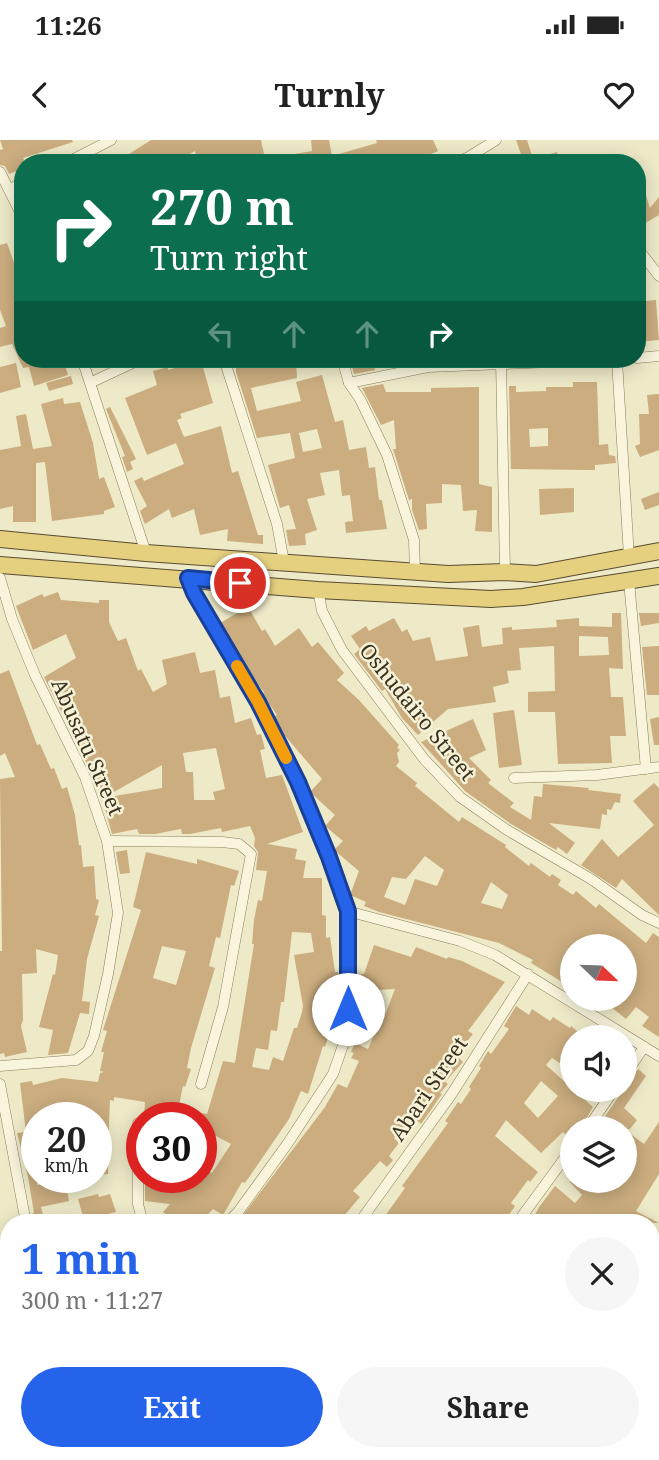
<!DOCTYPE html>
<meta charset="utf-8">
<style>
:root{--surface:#fff;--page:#f6f6f6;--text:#222;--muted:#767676;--accent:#2563eb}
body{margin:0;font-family:"Noto Serif",serif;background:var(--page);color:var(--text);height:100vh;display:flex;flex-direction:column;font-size:26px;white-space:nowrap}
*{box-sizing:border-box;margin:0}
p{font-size:23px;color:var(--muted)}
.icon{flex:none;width:38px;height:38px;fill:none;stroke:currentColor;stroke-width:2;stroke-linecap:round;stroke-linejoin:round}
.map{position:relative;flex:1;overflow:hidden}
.details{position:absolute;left:0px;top:1074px;width:660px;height:247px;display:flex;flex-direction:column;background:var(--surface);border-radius:28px 28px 0 0;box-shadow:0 4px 18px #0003}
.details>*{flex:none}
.guide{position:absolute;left:14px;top:14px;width:632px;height:214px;border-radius:28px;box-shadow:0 4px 18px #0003;background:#0b6e4f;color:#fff;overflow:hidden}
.needle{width:46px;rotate:113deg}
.controls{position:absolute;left:560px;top:794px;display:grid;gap:14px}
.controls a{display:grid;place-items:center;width:77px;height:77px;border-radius:50%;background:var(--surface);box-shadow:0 4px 18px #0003;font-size:35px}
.speed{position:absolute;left:21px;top:962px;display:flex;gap:14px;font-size:35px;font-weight:700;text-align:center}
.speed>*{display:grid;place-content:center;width:91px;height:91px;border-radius:50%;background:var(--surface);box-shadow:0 4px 18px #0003;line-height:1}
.speed small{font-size:18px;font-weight:400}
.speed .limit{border:10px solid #d22;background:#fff;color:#111}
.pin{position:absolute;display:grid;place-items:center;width:60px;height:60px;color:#fff;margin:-30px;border:4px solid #fff;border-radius:50%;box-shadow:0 2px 7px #0007}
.me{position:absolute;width:77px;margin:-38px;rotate:0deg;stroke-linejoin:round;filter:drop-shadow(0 0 5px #0008)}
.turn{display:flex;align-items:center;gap:24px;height:147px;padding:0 21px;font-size:32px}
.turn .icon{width:91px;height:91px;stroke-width:2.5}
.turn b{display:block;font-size:49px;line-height:60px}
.lanes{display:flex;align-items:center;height:66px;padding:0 21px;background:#0003;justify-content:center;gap:35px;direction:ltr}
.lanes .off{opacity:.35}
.round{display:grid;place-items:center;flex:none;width:74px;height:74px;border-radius:37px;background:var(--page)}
.summary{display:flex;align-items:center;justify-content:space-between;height:119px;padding:0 21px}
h1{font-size:42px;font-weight:700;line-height:52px;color:var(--accent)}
.primary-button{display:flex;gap:14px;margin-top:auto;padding:14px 21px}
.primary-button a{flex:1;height:80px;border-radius:42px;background:var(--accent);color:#fff;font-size:28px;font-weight:700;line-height:80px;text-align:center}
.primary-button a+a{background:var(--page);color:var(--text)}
.status{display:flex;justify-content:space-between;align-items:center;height:49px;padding:0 35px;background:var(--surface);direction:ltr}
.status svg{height:19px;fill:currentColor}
header{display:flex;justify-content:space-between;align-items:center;height:91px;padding:0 21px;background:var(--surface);font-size:32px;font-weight:700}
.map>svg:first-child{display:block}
</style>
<div class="status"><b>11:26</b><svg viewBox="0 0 49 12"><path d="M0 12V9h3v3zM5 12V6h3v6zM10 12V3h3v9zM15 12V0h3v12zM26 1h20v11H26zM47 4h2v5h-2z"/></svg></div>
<header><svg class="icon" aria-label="back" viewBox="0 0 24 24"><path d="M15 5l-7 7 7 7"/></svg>Turnly<svg class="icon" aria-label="heart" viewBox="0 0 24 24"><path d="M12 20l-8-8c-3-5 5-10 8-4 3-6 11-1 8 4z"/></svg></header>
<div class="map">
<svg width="659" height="1320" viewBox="0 0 659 1320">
<rect width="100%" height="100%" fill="#eeeac8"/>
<g fill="#cbad7f" fill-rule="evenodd">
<polygon points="0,0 72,0 73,2 23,18 26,23 23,23 23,29 9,34 5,26 0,25 0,10 3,9"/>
<polygon points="151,0 261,0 266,23 221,23 219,15 197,20 195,11 174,23 115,23"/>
<polygon points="311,0 329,0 332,16 377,3 376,0 433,0 438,11 410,23 271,23 271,18 312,11"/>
<polygon points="516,0 527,0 533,19 557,12 560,23 530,23 530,21 524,23"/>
<polygon points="644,49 650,68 659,57 659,75 637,88 637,52"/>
<polygon points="7,103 16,128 23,125 23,219 63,219 68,235 34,246 29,227 23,228 12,204 0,207 0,188 6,186 0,170 0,105"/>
<polygon points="656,160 659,200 637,202 637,162"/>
<path d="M236,219H296L297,238L251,248L257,271L301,261L296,242L322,235L335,282L343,280L349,310L366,307L369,328L375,327L379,360H382L387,389L346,393L345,382L353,381L350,355L342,356L339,330L320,333L325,355L307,359L317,390L305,394L306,405L289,406L286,390L296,389L289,365L280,368L268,325L295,318L290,293L257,298L236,232ZM317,289L322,308L303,312L299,293Z"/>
<polygon points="350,219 373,219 375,230 354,234"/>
<polygon points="201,220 213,263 180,274 182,278 177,280 184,297 221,286 232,333 238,331 258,395 263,395 263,404 227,401 228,389 200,395 194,369 172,378 169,369 145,384 144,382 140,371 147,366 134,341 142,337 144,341 184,324 176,303 147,315 125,258 157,245 153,231 168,227 168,230"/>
<polygon points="16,223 21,247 0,253 0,227"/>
<polygon points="71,236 73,244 49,251 46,243"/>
<path d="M573,242H597L599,305L608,304L609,315L615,316L616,323L595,325V330H585L511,329L509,246H516V252L546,251V247H573ZM548,288V306L530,307L529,289Z"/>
<polygon points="383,244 386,252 431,252 431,248 479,247 479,344 492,347 492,392 475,391 477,370 463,371 461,345 442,344 442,363 426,364 427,389 419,390 412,370 412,359 409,360 393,309 396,309 394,280 381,285 362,248"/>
<polygon points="659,254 659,310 640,317 635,306 640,304 639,274 649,274 647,255"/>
<polygon points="63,258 64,264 80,262 93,303 99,339 104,337 115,367 104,371 104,374 52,381 45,322 36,323 36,382 13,382 13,366 0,369 0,310 21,306 16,276 26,274 33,309 52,306 41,264"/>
<polygon points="110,267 136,319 130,322 133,329 127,332 122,317 125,316 106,269"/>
<polygon points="574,348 574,372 540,375 539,349"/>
<polygon points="659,352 659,365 645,370 641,359"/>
<path d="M58,452L61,460L99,463V460H109V482L118,501L126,498L138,531L141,529L153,552L167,544L162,520L195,512L200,533L215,530L220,558L230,556L235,583L251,578L257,595L261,594L265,609L260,610L266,638L282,635L303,692L267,704L297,709L295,719L306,721L303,738H322V775L326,776V798L330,797L335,832H338L340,840L338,844L340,857L332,859L334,878L325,907L323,906L308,954L301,951L289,979L245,1043L242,1042L223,1075L213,1069L200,1083H168L171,1079L163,1072L170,1064L145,1061V1038L204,1040L209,1031L212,1033L231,1004L201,988V973L207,974L223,921L235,923L254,804H252L254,780L258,760L262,761L267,731L256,730L258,712L254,706L255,698L250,686L222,692L221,688L190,694H182L181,689L155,694H139L137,689L112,694L102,658L92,634L44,537L76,518L66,494L33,510L16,466L42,454L44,457ZM216,608L225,649L213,652L215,660H194L193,632H186L183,613ZM162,625V648L103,658ZM292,792L311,793L314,812L294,815L303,866L302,872L297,888H294L283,921L273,917L269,930L252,927L256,908L268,910L271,890L277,891L281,862H284Z"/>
<path d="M248,467L262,491L265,489L275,506L299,488L312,507L318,502L344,533L337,540L359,560L399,605L397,608L400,610L397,613L399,622L396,626L417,643L415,646L459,682L462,677L506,705L505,707L529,726L531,723L550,737L552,734L561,740L558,745L573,755L576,751L596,768L599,764L646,803L653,793L659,797V897L642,886L649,877L636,867L626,879L601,859H625V807H572V848L531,823L533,820L499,803L379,772L364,766L366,762L350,755L359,731L334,710L343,701L325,686L335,675L310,652L322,639L280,590L274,577L277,575L262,554L264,552L253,538L220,483ZM425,716L444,730L437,746L415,739L405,765L384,757L392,737L406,739ZM491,742L508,755L502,769L481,763Z"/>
<path d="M612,473H621L623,529L609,528L611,557H623L626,596H610L612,623L558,624L555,572H528V552L555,551L554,506L519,508L521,530L507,531L509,543L493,547L496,562L448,569L418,595L402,578L385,549L382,551L354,514L360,509L351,496L366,486L369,491L394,478L402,492L407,489L413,501L430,497L436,521L468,516L463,488L479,485L482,507L503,504L502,488L512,487V490L557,487L556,480L579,478V486L612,487ZM579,496L608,497L609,515L579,516Z"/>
<polygon points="639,473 659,473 659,483 641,486"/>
<polygon points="659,506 659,555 647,555 642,507"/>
<polygon points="9,530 37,605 40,604 51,629 54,628 62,649 67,647 75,675 79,705 81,705 83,727 94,726 96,759 99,760 95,775 99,776 87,819 82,861 90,862 89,874 80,873 68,913 48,915 53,890 39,887 53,834 55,835 58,815 36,809 37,833 22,834 23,880 21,886 27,912 5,917 4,913 0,914 0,811 2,811 0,639 15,637 5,613 0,616 0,534"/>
<polygon points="514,570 522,625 499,628 493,573"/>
<polygon points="659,577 659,605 654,605 650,579"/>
<polygon points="473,579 486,610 469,618 491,640 488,643 514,663 510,667 531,680 534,656 542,657 543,644 589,648 588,650 621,654 620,663 615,662 611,670 607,669 607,675 602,674 600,689 549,683 575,703 567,714 558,707 556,710 511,684 465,651 421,602"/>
<polygon points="654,643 659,648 659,775 622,739 616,748 581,725 602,699 618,717 654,685 633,661"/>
<polygon points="127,710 130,733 120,734 116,712"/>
<path d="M146,712L197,724V719L239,731L234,746L231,745L220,798L216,797L209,826L215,828L191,908L187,928L191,929L185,947L183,946L179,965L188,966L186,978H144L145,962L114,957V961L110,960L109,982L108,1034L99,1035L98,1030L96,1031V977L52,974V978H37V1045L65,1040L69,1061L41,1067L45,1083H33L32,1074L34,1073L28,1037L17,993L26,992L20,943L32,941L33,945L62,938L98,942L100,933L104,932L100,931L104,912H101L107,891L103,890L141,770L133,767ZM162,806L186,811L176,845L153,838Z"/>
<polygon points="374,805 411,817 416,807 447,819 448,817 462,821 505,842 468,891 473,894 456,915 463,922 445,942 448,944 440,953 442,954 421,984 413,977 394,998 399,1003 389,1016 393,1020 387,1027 380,1021 365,1038 353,1051 360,1057 338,1083 237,1083 325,967 338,944 347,948 359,921 351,918 354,913 351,912 355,903 368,909 382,877 384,878 395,849 362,851 361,834 364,834"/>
<path d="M516,866L529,875L532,869L550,881L553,877L570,888L571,886L585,898H572V931L552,918L546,925L593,967L580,989H572L568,997L563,992L541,1013L506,980L495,996L538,1032L530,1042L528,1040L511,1063L515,1066L503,1083H380L405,1048L402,1046L448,983L445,981L458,962L461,964L471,949L469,947L481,928L479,926L488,911L491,914L509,889L504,886ZM541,941L558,956L538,978L524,963Z"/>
<polygon points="638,929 646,936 624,968 637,980 630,989 596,989"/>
<polygon points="659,982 659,1034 636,1071 659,1083 531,1083 539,1067 555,1046 575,1063 582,1055 569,1041 625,1041 625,990 644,1004"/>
<polygon points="98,1054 99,1057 110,1054 116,1072 84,1080 78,1059"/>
<polygon points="0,1160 9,1160 9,1257 0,1258 0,1231 2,1231"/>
</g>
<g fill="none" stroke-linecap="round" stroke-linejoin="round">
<defs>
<g id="minor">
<polyline points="66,23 111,0"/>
<polyline points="452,23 467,18 496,0"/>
<polyline points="0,32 23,78"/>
<polyline points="9,49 23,43"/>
<polyline points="642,114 659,136"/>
<polyline points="637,218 659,216"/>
<polyline points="82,219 146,413"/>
<polyline points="224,219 277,384 284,422"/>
<polyline points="342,219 349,243 360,259 387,315 414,400 415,432"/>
<polyline points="501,219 505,432"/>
<polyline points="617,220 629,417"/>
<polyline points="92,242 141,219"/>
<polyline points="349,243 428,227 630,219"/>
<polyline points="0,438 12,479 35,535 85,637 107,701 118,773 108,834 94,896 88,911 76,920 0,926"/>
<polyline points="188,438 194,453 258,562 298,642 329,717 347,771 348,891 333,934 288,1003 238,1072 227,1083"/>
<polyline points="629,441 646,629"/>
<polyline points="318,450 322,471 342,510 424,619 460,657 507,690 591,739 642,775 659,783"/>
<polyline points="514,638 597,635 659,627"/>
<polyline points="107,701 222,702 239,704 251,714 223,867 201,944"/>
<polyline points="347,771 460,801 495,815 659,916"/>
<polyline points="625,935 644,907"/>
<polyline points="0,944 26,1083"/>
<polyline points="138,983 138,1064 143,1083"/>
<polyline points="587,989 614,950"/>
<polyline points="359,1083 451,955 528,834"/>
<polyline points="517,1083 572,1008"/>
<polyline points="651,1202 659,1207"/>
<polyline points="534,1312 541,1320"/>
<polyline points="89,1320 104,1312"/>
</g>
<g id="trunk">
<polyline points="0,399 146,413 448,434 505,432 536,434 659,411"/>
<polyline points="0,425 318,450 491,459 523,457 659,436"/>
</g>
</defs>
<use href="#minor" stroke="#8a7d5d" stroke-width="11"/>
<use href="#trunk" stroke="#584b31" stroke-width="18"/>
<use href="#minor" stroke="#f9f5dc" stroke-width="10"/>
<use href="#trunk" stroke="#e5d07f" stroke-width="16"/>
</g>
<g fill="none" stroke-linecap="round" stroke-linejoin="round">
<defs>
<polyline id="route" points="240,443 188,438 194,453 258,562 298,642 329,717 348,771 348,869"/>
</defs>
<use href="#route" stroke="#184099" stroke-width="18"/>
<use href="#route" stroke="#2563eb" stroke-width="12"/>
<polyline stroke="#f59e0b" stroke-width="12" points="237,526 258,562 286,618"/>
</g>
<g text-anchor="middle" stroke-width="5" stroke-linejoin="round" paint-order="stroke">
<g font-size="21" fill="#3b3220" stroke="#f5f2d8">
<text transform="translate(417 572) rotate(51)" y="7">Oshudairo Street</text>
<text transform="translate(87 607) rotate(66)" y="7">Abusatu Street</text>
<text transform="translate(429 949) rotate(-56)" y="7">Abari Street</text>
</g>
</g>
</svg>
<div class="controls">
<a><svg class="needle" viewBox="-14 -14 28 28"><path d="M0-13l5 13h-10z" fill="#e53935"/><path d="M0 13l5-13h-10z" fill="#767676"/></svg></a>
<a><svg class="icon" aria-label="sound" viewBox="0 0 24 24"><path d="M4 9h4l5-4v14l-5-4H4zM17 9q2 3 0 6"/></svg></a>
<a><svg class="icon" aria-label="layers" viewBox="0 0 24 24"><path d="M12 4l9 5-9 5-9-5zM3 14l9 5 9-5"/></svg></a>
</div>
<div class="speed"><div>20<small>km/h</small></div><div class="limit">30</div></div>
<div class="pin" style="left:240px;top:443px;background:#d93025"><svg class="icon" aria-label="arrive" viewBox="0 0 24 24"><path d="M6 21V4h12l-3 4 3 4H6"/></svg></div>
<svg class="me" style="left:348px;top:869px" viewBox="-20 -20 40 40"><circle r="19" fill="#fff"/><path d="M0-13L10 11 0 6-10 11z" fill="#2563eb"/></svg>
<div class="guide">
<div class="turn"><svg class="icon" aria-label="right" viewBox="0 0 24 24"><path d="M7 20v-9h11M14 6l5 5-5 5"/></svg><div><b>270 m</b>Turn right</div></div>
<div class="lanes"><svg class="icon off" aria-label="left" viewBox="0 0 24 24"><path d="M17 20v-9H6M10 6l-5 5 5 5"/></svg><svg class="icon off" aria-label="ahead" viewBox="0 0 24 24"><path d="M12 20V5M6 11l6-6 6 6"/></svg><svg class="icon off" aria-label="ahead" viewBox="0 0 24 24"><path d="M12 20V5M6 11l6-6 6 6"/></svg><svg class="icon" aria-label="right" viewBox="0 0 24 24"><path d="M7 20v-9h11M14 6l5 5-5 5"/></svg></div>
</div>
<section class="details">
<div class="summary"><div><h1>1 min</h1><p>300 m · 11:27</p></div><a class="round"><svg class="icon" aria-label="close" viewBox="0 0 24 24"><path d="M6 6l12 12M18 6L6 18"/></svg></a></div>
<div class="primary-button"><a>Exit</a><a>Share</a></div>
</section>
</div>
